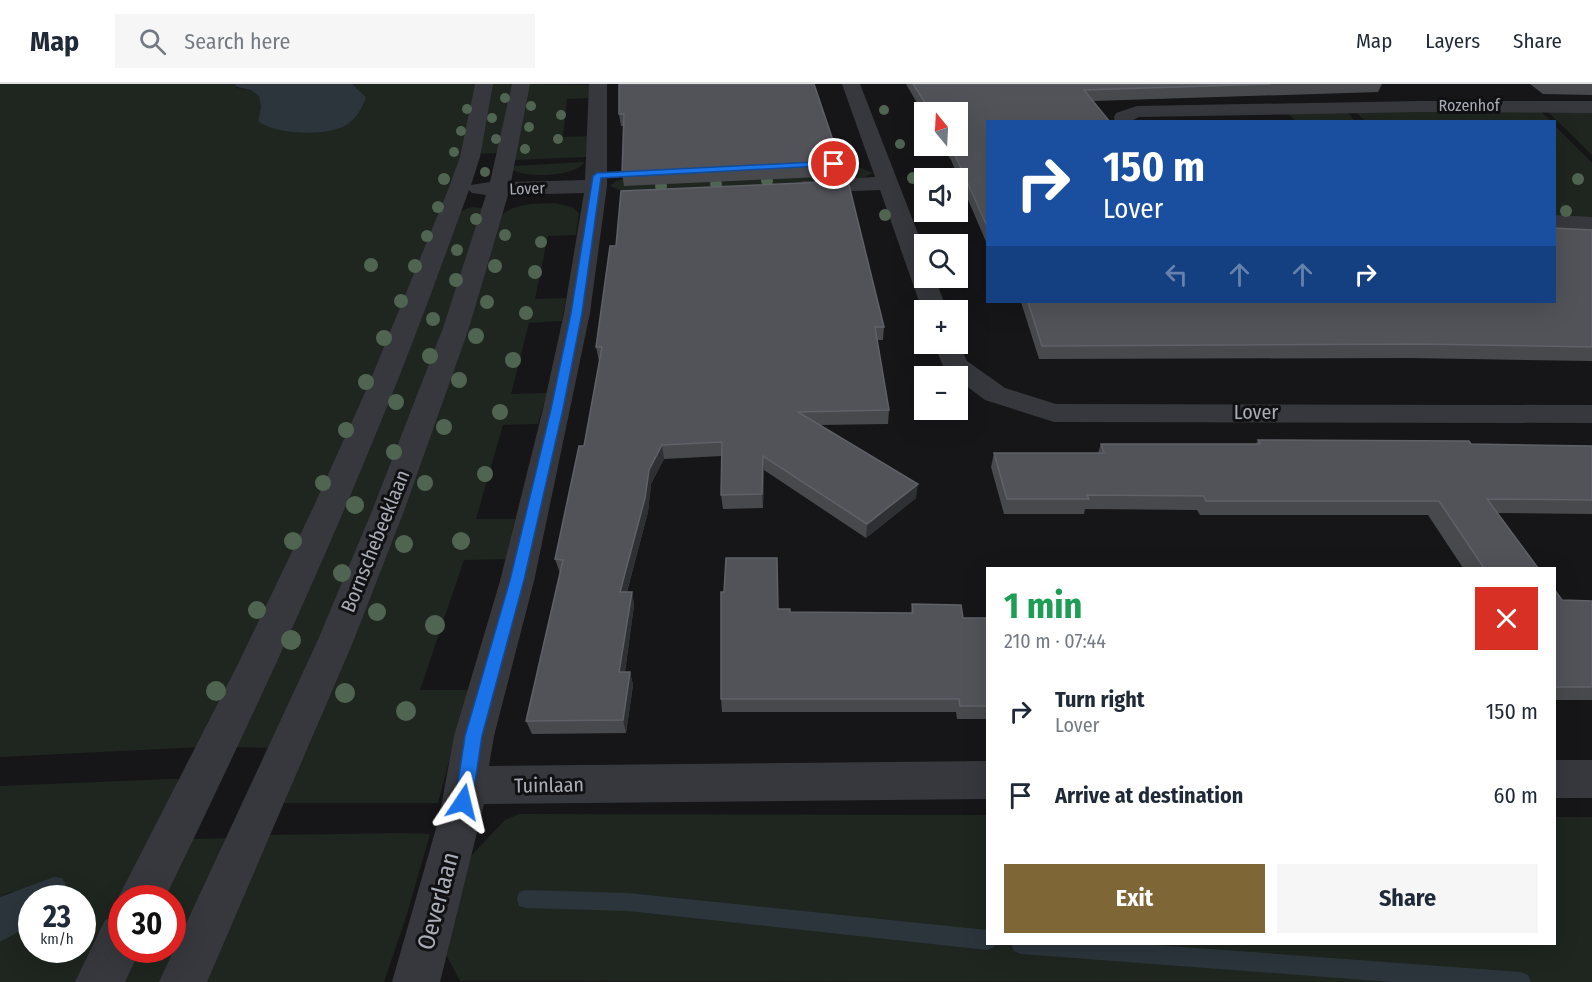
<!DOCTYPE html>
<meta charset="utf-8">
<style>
:root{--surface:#fff;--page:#f6f6f7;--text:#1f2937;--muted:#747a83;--line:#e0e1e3;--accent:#7e6636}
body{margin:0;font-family:"Fira Sans Condensed",sans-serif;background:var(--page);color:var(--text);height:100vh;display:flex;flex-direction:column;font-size:22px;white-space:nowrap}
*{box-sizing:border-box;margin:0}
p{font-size:20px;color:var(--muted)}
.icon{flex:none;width:33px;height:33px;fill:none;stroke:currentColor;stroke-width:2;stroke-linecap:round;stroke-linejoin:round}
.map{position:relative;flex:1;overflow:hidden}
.side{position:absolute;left:986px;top:483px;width:570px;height:378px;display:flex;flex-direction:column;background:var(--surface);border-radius:0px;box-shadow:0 6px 24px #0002}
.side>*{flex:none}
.top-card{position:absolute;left:986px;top:36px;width:570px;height:183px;border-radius:0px;box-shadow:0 6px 24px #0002;background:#1a4fa0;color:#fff;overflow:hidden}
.needle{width:39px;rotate:342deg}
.tools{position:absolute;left:914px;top:18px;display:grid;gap:12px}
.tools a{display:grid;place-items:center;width:54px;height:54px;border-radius:0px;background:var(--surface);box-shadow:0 6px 24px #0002;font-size:30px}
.speed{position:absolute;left:18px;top:801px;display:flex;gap:12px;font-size:30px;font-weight:700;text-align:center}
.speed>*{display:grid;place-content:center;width:78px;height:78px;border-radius:50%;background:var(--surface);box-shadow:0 6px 24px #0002;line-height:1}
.speed small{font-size:15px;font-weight:400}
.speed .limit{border:9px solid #d22;background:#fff;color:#111}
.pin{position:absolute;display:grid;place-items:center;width:51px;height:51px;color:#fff;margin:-26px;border:3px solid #fff;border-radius:50%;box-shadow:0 2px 6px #0007}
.me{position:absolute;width:66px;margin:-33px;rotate:10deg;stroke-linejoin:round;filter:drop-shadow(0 0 4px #0008)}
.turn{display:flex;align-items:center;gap:21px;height:126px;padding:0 18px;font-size:27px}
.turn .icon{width:78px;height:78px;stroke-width:2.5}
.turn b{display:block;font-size:42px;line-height:51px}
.lanes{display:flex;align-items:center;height:57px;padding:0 18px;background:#0003;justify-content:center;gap:30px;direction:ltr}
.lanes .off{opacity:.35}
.round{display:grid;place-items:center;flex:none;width:63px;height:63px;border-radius:0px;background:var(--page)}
.head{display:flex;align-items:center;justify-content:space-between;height:102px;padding:0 18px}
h1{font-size:36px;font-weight:700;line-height:45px;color:#1e9e55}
.cta{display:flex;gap:12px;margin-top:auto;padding:12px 18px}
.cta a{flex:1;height:69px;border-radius:0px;background:var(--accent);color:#fff;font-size:24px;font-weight:700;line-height:69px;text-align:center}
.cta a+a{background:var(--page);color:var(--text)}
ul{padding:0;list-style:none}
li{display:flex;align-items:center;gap:18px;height:84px;padding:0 18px}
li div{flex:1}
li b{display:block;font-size:22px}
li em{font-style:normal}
header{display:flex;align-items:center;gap:36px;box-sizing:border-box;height:84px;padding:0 30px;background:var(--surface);border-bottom:2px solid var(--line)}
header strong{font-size:28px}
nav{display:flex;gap:33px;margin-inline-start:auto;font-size:21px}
.search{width:420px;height:54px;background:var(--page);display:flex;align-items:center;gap:15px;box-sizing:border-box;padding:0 21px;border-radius:0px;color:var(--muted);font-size:22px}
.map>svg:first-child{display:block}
</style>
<header>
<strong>Map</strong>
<div class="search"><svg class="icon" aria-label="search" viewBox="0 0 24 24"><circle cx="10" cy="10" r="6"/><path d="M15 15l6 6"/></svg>Search here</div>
<nav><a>Map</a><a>Layers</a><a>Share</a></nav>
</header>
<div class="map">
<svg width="1592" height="898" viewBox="0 0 1592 898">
<rect width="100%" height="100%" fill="#161618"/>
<g fill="#1e261f">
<polygon points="0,0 234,0 237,4 251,6 259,12 261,23 258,37 366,13 352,0 480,0 460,76 385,280 201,663 0,673"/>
<polygon points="492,0 514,0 500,69 476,70"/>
<polygon points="526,0 590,1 590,14 567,15 563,53 588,52 586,73 514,76"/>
<polygon points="1345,26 1355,37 1296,37 1286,28"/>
<polygon points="1354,26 1539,26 1551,37 1365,37"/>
<polygon points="1546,26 1592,27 1592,71"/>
<polygon points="1554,41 1592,79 1592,134 1554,133"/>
<path d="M584,78C577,93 526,94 513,86V82Z"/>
<polygon points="856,82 873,89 858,96 622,107 610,102 616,97 629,94"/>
<path d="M555,119L572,123L579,129L576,151L548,152L535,215L566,214L562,237L529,239L511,310L547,309L538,340L503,341L476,435H515L506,475L464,476L420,606H468L438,719H281L498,134C514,118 535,120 555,119Z"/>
<polygon points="471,123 483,124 470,183 279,664 229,663 459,128"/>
<polygon points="169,695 178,695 183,699 80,898 0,898 0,858 31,841 32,866 82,866 82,814 58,814 66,801 7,809 0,813 0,702"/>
<polygon points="519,730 987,731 987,860 1554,860 1554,733 1592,733 1592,898 460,897 443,865 466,777 505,736"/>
<polygon points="404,749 430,750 407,830 384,898 204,898 269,751"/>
<polygon points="240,754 174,898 111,898 128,866 172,866 172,814 153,814 183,755"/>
</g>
<g fill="#2c353c">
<path d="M234,0H352L366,13C362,24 358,32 348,40C329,53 275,51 258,37L261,23L259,12L251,6L237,3Z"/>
<polygon points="54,793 62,794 66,801 58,814 32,814 31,841 0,858 0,813"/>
</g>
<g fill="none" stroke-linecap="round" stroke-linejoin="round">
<g fill="#2c353c" fill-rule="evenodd">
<polygon points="526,806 628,809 987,846 987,860 995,860 994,863 987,866 628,827 526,824 519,822 517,815 519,808"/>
<polygon points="1011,860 1142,860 1521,888 1528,891 1531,898 1392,898 1021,870 1014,867"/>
</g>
<g fill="#37383d" fill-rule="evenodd">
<path d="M475,0H493L480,73L471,101L490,98L512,0H530L511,98L585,96L589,0H607V102L590,229L534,497L494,652L489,682L987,677V715L484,720L440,898H392L439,734L454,652L500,497L543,325L564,229L584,109L508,111L469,244L404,427L353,558L207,898H159L317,558L372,427L443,244L486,111L472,109L469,106C441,183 413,260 382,335C316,498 241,657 165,814H122V822L118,814L237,582L313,424L368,302L448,106L460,73Z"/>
<polygon points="842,0 860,0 924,165 924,194 935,194 947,226 924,226 924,228 922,226 880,106 804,109 797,107 793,103 797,99 804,97 875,93"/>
<polygon points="1421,17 1592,17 1592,29 1421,28 1139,33 1133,36 1134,38 1115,38 1114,33 1116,29 1137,22"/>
<polygon points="1554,131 1592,133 1592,147 1554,145"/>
<polygon points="957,255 967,277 1005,304 1056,320 1592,321 1592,339 1054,338 985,316 957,295 957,292 945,287 934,260 957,260"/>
<rect x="1554" y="676" width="38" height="38"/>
<polygon points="122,830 122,866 140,866 125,898 75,898 105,836"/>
</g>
</g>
<g fill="#506452">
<circle cx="505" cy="14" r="5"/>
<circle cx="531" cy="22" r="5"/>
<circle cx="467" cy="25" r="5"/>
<circle cx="884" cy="26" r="5"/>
<circle cx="561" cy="31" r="5"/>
<circle cx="492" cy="34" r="5"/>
<circle cx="529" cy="43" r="5"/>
<circle cx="461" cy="47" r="5"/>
<circle cx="496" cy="55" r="5"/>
<circle cx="558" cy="55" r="5"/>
<circle cx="900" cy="60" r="5"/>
<circle cx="525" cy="65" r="5"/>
<circle cx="454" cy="68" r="5"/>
<circle cx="485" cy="88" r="5"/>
<circle cx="844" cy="88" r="5"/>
<circle cx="913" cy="94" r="6"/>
<circle cx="444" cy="95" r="6"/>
<circle cx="821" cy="95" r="6"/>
<circle cx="1578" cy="95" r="6"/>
<circle cx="767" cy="97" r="6"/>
<circle cx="716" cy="100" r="6"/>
<circle cx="661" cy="102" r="6"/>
<circle cx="438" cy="123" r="6"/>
<circle cx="1566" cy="127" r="6"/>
<circle cx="885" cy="131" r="6"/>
<circle cx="476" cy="135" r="6"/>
<circle cx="505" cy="151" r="6"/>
<circle cx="427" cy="152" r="6"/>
<circle cx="541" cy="158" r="6"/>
<circle cx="457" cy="166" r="6"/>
<circle cx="371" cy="181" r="7"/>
<circle cx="415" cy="182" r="7"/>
<circle cx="495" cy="182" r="7"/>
<circle cx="535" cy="188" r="7"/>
<circle cx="456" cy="196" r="7"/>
<circle cx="401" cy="217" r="7"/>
<circle cx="487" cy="218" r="7"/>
<circle cx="526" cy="229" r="7"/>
<circle cx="433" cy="235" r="7"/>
<circle cx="476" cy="252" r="8"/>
<circle cx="384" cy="254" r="8"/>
<circle cx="430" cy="272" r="8"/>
<circle cx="513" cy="276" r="8"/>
<circle cx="459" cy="296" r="8"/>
<circle cx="366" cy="298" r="8"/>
<circle cx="396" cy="318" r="8"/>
<circle cx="500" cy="328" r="8"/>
<circle cx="444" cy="343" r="8"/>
<circle cx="346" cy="346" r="8"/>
<circle cx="394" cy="368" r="8"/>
<circle cx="485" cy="390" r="8"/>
<circle cx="323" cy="399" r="8"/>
<circle cx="425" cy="399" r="8"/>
<circle cx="355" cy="421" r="9"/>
<circle cx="293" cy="457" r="9"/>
<circle cx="461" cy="457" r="9"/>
<circle cx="404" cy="460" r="9"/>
<circle cx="342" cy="489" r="9"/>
<circle cx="257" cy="526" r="9"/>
<circle cx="377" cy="528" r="9"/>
<circle cx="435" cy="541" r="10"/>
<circle cx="291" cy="556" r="10"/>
<circle cx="216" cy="607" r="10"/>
<circle cx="345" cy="609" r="10"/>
<circle cx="406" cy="627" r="10"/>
</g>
<g fill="#47494d">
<polygon points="619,0 841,80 841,92 624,102 622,90 624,42 621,42 619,30"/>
<polygon points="906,0 1382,0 1378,8 1093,17 987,38 987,160 951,76 942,62 957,62 957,28 924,28 924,31"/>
<polygon points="1530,0 1592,0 1592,11 1543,10"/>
<polygon points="1592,146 1592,277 1410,274 1039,275 1021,218 1554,218"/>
<polygon points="616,162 884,243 883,256 877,256 889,326 888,340 820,341 916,414 866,454 764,386 763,424 723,425 721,411 722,372 664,375 651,400 648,428 627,508 632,508 634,521 625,588 630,588 633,601 626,649 532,650 526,637 560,489 555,475 584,362 600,277 599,277 596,263"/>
<polygon points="1258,356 1592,362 1592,430 1497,429 1538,484 1463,484 1428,431 1200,431 1197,426 1085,425 1084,430 1004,430 991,383 994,369 1098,369 1101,360 1256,360"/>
<polygon points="1554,505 1562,516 1592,517 1592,616 1554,616"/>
<polygon points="912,520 963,534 987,534 987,635 957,635 956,628 722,628 721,615 778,525 790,528 911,529"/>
</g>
<g fill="#2f3033">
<polygon points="662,361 664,375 651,400 648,428 623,522 620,508 649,386"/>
<polygon points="763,372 764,386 763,424 762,410"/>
<polygon points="918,400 916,414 866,454 867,440"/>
<polygon points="632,508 634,521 623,601 619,588"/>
<polygon points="630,588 633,601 626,649 623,636"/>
</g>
<g fill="#525359" stroke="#5f6168" stroke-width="1.5">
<polygon points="619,0 814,0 841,80 622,90 624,30 619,30"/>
<polygon points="913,0 1271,0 1084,6 1110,38 987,38 987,142 951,62 957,62 957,28 931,28"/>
<polygon points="848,97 884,243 875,243 889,326 798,328 918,400 867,440 763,372 762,410 721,411 722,358 662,361 649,386 645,414 620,508 632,508 619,588 630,588 623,636 526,637 563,476 555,475 579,362 584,362 602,263 596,263 610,162 616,162 621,107"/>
<polygon points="1554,144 1592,146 1592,263 1418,260 1042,262 1028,218 1554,218"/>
<polygon points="1258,356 1469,357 1471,360 1592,362 1592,416 1487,415 1538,484 1484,484 1439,417 1206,417 1204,412 1087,411 1089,415 1007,415 994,369 1104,369 1101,360 1260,360"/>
<polygon points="726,474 777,474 778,525 790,525 790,528 913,529 912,520 961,521 963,534 987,534 987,622 960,622 959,615 721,615 721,508 724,508"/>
<polygon points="1554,505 1562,516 1592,517 1592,603 1554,603"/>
</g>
<polygon fill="#1a73e8" stroke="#114b97" stroke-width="1.5" points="834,77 837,78 837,81 601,94 582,229 563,325 524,496 482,652 472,718 470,723 463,726 457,723 455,718 465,652 510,496 551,325 571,229 593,92 597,89"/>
<g text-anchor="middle" stroke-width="6" stroke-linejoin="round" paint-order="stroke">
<g font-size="16" fill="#a8adb8" stroke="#111113">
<text x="1469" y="27">Rozenhof</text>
<text transform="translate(527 104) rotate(-2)" y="6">Lover</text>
</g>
<g font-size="20" fill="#a8adb8" stroke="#111113">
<text x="1256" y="335">Lover</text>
<text transform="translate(375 457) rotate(-68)" y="7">Bornschebeeklaan</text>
<text transform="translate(549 701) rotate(-1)" y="7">Tuinlaan</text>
</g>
<g font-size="24" fill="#a8adb8" stroke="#111113">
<text transform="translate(438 817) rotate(-75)" y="8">Oeverlaan</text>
</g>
</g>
</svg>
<div class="tools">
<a><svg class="needle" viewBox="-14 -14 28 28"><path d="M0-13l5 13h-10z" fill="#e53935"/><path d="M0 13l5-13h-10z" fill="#747a83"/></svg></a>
<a><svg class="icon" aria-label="sound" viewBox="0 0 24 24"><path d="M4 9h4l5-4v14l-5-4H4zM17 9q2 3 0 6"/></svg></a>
<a><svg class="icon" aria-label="search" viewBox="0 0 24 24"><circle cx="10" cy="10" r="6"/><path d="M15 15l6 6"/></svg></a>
<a>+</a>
<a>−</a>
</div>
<div class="speed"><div>23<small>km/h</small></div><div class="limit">30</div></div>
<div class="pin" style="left:834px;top:80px;background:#d93025"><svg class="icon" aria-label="arrive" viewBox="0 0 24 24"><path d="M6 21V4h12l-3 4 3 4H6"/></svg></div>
<svg class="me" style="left:463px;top:718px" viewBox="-20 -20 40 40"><path d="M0-17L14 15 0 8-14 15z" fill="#1a73e8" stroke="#fff" stroke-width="4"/></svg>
<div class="top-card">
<div class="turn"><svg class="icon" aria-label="right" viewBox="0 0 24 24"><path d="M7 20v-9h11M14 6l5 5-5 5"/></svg><div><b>150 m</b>Lover</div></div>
<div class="lanes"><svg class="icon off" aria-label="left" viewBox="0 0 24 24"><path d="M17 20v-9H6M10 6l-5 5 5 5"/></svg><svg class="icon off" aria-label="ahead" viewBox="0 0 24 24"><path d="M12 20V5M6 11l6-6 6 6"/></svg><svg class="icon off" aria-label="ahead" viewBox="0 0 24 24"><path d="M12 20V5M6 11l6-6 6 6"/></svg><svg class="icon" aria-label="right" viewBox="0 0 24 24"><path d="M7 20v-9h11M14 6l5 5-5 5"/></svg></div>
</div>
<section class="side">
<div class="head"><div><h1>1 min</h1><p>210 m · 07:44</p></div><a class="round" style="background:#d93025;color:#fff"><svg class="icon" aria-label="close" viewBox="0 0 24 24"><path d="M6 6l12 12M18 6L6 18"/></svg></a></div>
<ul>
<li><svg class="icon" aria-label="right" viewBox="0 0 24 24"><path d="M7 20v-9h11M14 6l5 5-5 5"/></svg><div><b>Turn right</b><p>Lover</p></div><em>150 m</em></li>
<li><svg class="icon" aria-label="arrive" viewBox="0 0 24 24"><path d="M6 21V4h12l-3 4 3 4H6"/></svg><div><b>Arrive at destination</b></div><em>60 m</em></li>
</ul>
<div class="cta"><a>Exit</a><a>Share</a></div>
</section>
</div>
